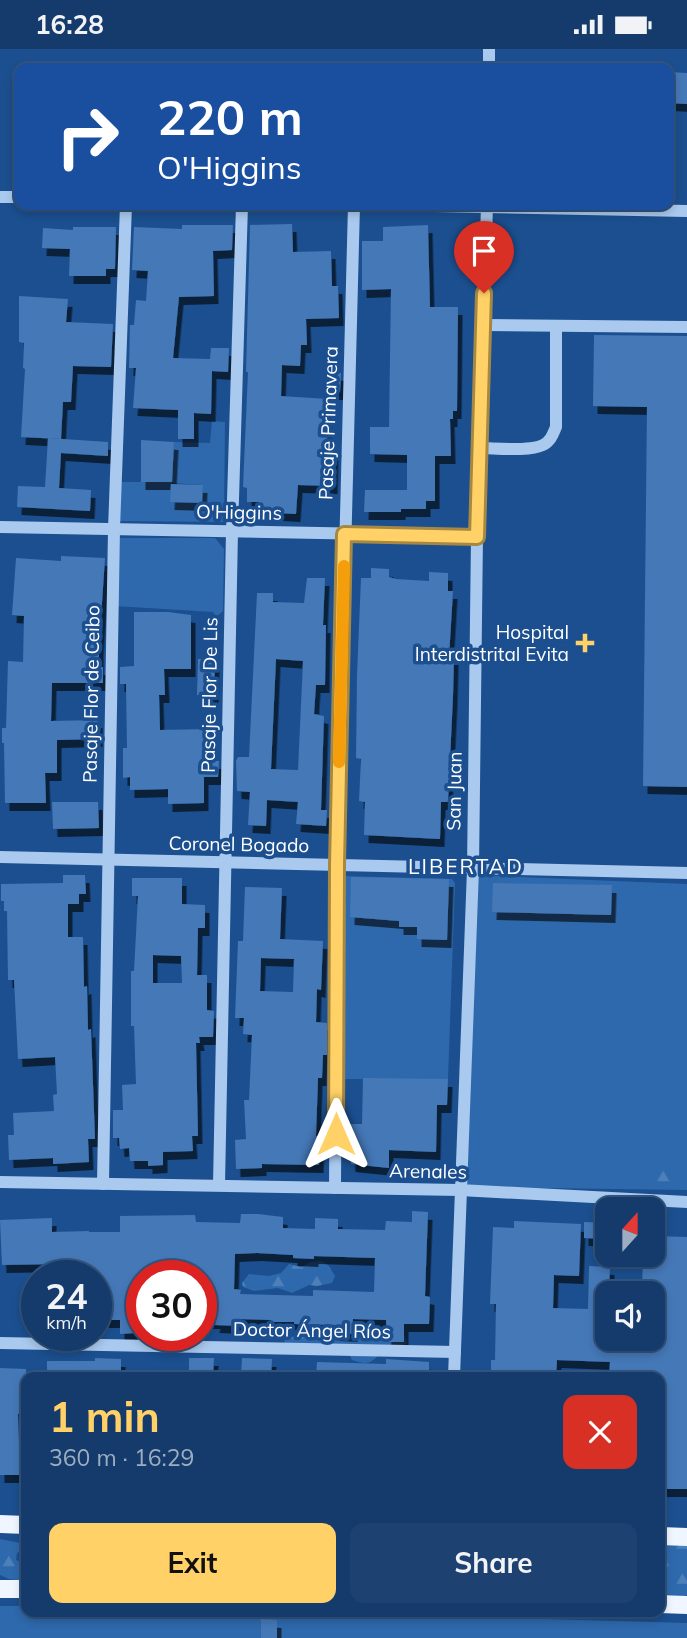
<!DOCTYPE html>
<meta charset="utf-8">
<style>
:root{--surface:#143b6b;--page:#1d4271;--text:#f1f3f6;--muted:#9dadc1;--line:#33557e;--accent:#ffd166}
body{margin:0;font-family:Mulish,sans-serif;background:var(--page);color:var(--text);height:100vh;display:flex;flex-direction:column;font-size:26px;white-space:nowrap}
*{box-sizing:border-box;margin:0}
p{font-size:23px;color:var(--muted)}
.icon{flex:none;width:38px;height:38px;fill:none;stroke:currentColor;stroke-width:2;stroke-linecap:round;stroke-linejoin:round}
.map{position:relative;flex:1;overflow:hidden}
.drawer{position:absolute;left:21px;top:1323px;width:644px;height:245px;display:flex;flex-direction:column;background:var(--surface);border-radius:14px;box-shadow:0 4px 10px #0003,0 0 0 2px var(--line)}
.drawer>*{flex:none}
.guide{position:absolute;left:14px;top:14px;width:660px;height:147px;border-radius:14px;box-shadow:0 4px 10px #0003,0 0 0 2px var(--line);background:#1a4fa0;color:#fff;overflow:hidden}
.needle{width:46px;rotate:21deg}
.controls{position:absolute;left:595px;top:1148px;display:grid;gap:14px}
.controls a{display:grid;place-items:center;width:70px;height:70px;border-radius:14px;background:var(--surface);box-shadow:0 4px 10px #0003,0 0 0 2px var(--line);font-size:35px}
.speed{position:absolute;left:21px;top:1211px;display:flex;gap:14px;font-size:35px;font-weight:700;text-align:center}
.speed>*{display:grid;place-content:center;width:91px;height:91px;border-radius:50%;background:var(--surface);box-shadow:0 4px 10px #0003,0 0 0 2px var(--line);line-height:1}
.speed small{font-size:18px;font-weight:400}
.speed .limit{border:10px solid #d22;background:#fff;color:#111}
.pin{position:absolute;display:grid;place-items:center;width:60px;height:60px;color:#fff;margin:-72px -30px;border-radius:50% 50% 50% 0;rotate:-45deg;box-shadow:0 0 7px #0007}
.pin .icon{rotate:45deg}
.me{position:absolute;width:77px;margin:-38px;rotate:0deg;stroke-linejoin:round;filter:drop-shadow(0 0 5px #0008)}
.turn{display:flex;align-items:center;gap:24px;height:147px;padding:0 28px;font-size:32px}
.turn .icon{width:91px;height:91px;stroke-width:2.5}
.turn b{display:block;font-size:49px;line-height:60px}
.round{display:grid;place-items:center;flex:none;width:74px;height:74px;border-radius:14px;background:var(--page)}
.head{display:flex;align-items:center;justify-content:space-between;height:119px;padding:0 28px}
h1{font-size:42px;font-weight:700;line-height:52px;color:var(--accent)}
.primary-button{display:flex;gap:14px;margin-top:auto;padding:14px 28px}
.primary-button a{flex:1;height:80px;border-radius:14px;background:var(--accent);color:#111;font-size:28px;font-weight:700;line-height:80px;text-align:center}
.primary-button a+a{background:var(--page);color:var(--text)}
.status{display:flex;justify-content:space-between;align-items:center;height:49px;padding:0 35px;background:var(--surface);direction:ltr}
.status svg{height:19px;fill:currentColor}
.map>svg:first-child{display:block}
</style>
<div class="status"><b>16:28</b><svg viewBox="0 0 49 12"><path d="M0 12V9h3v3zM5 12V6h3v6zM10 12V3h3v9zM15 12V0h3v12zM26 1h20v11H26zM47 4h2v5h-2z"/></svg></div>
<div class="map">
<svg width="687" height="1589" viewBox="0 0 687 1589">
<defs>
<pattern id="forest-firs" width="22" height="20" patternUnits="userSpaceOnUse" patternTransform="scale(1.75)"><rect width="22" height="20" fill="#2e69ad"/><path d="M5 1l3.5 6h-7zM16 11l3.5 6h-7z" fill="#4d80b9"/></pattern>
<filter id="shadow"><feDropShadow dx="4.5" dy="8" stdDeviation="0" flood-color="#0009"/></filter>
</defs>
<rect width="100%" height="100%" fill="#1b4f8f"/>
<g fill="#2e69ad" fill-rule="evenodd">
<path d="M212,372L225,373L224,473L119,472V433H171L174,393L210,394ZM172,434L203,436L202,454L171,453Z"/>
<polygon points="115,489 215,489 224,500 223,562 216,568 213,563 114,557"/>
<polygon points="474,826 687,835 687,1141 472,1138 465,1133"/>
<polygon points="344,827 452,830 455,834 448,1030 340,1030"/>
<polygon points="0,1557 26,1557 26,1563 292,1563 687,1574 687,1589 0,1589"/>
</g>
<g fill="url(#forest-firs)">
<path d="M654,1119L687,1120V1137C674,1136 657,1138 650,1125Z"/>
<polygon points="322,1212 329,1217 335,1227 332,1234 317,1237 309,1236 292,1244 278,1239 254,1242 243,1238 242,1234 249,1225 269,1227 281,1224 289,1215 301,1218 311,1213"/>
<path d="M365,1282L377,1286L393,1282L404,1286L407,1294L404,1297C398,1298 387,1299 382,1303C370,1314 370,1317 352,1311L348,1302L287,1296L284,1292L298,1285L310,1287L322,1285L350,1287Z"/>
<polygon points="660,1489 687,1492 687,1546 685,1547 660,1545"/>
<polygon points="0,1490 20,1494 23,1500 17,1504 16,1511 26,1515 26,1532 9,1530 0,1526"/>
</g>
<g fill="#4478b7" fill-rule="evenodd" filter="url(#shadow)">
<polygon points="668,23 687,24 687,55 668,54"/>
<polygon points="292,175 293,203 331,202 332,237 338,237 339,269 306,270 307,296 301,296 300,317 282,316 281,347 328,350 327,395 334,395 333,437 298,436 296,465 259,463 259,453 247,453 247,439 243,438 248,323 246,323 250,176"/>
<polygon points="182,176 233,176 232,201 213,202 214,247 179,248 173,309 210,310 211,299 229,299 228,323 212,322 211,365 194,364 194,390 178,390 178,361 133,359 136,319 129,319 130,276 134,276 136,251 146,252 148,222 132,221 134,178 182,180"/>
<polygon points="428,176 430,258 458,258 457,362 453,362 453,370 450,370 451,407 435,407 435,452 426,452 426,460 401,460 401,463 364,463 365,441 407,441 407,406 370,405 370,378 389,378 391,240 362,241 362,192 383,192 383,178"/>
<polygon points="73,178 116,178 115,220 106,220 106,227 69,227 70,200 42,199 43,179 73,181"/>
<polygon points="19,247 68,250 66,273 113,275 111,318 73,317 71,353 63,353 61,390 21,388 25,320 23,319 24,294 19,293"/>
<polygon points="594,286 687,287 687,738 643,737 647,358 593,357"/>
<polygon points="328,323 341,324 340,343 328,343"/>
<polygon points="48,389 108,393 108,407 61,404 59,439 91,441 90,462 17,458 18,437 45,438"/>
<polygon points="141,391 174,393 172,433 141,433"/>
<polygon points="171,435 203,436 202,454 170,453"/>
<polygon points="61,507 105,509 99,598 99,618 103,618 103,634 52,634 51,672 98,671 98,690 57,691 57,724 45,724 46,754 5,754 4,694 2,694 2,679 6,679 8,612 23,613 24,567 12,566 16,509 61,512"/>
<polygon points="371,519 389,520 389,528 396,530 429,532 429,523 448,524 448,542 453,542 449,608 454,608 453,647 448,753 441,753 440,790 364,786 365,753 359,752 361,710 356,709 357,626 361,529 371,529"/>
<path d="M307,529H325L323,576H326L325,636H316L314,665L324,667L321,761H327L326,777L296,775L298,753L267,751L266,777L248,776L250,743L237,742L236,712L238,708H249L257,544H273V553L304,554ZM276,610L303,612L298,721L271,720Z"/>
<polygon points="134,563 168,563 191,566 191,620 164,620 165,646 159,646 160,681 209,680 210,712 219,712 218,728 204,728 204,754 168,755 168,740 130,741 130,728 123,729 123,699 127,699 126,635 120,635 120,618 134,617"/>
<polygon points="198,610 215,610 214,646 197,646"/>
<polygon points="52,753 98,753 99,779 53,780"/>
<polygon points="63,826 85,826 86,845 79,845 79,855 68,855 68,888 83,888 84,938 87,937 88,981 91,980 95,1090 88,1090 89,1113 53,1115 53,1109 9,1111 8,1086 14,1086 13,1064 54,1062 53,1046 57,1045 55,1008 18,1010 14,931 8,931 7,862 4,862 4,852 1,852 1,835 63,834"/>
<polygon points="351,828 449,830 447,891 417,890 417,878 399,878 399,872 350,868"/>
<path d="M132,829H182V855L205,856V879H198L197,926H207V961L214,962L213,988H199L200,994H196L198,1087H192L193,1102L163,1103V1116L148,1117V1112H130L129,1099L120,1100L119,1089H113V1061H123L122,1036L136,1035L134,977H131V922H134L138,847H132ZM153,906L181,907L182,934H153Z"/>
<polygon points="493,834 612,836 611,866 492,863"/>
<path d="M245,838L282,839L280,890L323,892L321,941L317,940L316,973L327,974V1006H323L322,1029H318L316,1087H320L319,1116L262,1115V1119L236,1120L235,1091L246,1090L244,1051H249L252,986L243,985L244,969H235L238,892H243ZM261,909L294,910L293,943L260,942Z"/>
<polygon points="363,1029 448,1030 447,1056 437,1056 436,1103 389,1101 389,1119 351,1115 349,1075 362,1075"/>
<path d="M412,1162L428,1163L425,1247L430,1248L429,1275H404V1293H387L386,1271L353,1270V1285L335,1284V1276L294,1275V1273H271V1271L240,1270V1277L215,1276L216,1272H201V1227H142V1270H135V1284L120,1285V1271H96V1225L59,1226L58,1215L2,1216L0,1171L52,1169V1183L89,1182V1183H120V1167L195,1166L196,1173L240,1174L241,1165H258L283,1168V1179L315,1180V1169L338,1170V1180L385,1181L386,1172L412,1173ZM257,1204L293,1206V1209L314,1210V1207L375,1209L374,1243L313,1241V1247L240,1245L241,1241L234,1240L235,1205Z"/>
<polygon points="514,1172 581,1175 579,1227 554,1226 553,1259 588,1260 589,1217 610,1218 607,1290 653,1290 653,1240 642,1239 643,1206 653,1206 653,1187 687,1188 687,1440 660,1440 660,1328 609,1328 610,1313 557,1311 556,1328 491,1328 491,1311 495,1311 496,1255 490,1255 493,1178 514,1179"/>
<polygon points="584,1173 607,1174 607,1190 584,1189"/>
<polygon points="95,1309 121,1310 121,1328 47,1326 47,1312 95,1312"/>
<polygon points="189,1309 214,1309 213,1328 189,1328"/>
<polygon points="242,1309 272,1310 271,1328 241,1327"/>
<polygon points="386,1310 429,1313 429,1328 316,1328 317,1313 386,1315"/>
<polygon points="0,1319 26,1320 26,1348 22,1348 22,1365 18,1365 20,1426 0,1426"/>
<polygon points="261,1570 277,1571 277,1589 261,1589"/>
</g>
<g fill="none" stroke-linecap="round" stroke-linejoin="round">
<g stroke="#a9c9ee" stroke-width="12">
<polyline points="489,19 489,0"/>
<polyline points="0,148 19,148"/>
<polyline points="385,156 687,162"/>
<polyline points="483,276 687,278"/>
<path d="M479,399C495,399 529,403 543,396C551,392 553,385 556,378V278"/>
<polyline points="0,478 477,487"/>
<polyline points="0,808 687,824"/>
<polyline points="0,1133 460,1141 687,1153"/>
<polyline points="103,1135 114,480 126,156"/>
<polyline points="219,1136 232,483 242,156"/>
<polyline points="335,1139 337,816 354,156"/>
<polyline points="0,1294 455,1303"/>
<polyline points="454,1328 473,820 477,487 487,156"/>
</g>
<g stroke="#f0f6ff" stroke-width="18">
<polyline points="0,1475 26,1476"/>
<polyline points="660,1487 687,1488"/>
<polyline points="0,1540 26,1540"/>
<polyline points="660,1555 687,1556"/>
</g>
</g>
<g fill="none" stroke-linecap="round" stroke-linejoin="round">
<defs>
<polyline id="route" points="336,1085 337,816 344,485 477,488 484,244"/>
</defs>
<use href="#route" stroke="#a68842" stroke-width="18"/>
<use href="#route" stroke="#ffd166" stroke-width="12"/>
<polyline stroke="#f59e0b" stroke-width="12" points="339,713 344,517"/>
</g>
<path fill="#ffd166" stroke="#1b4f8f" stroke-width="2.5" d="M581.5 583.5h7v7h7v7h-7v7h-7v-7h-7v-7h7z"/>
<g text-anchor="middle" stroke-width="7" stroke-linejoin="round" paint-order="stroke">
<g font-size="19" fill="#fff" stroke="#1b4f8f">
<text transform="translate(328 374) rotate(-88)" y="7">Pasaje Primavera</text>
<text transform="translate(239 463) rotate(1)" y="7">O'Higgins</text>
<text transform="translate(91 645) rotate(-89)" y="7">Pasaje Flor de Ceibo</text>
<text transform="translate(209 646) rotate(-89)" y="7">Pasaje Flor De Lis</text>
<text transform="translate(454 742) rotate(-89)" y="7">San Juan</text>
<text transform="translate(239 795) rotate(1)" y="7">Coronel Bogado</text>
<text transform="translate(428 1122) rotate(1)" y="7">Arenales</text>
<text transform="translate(312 1281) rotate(1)" y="7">Doctor Ángel Ríos</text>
</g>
<g font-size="19" fill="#fff" stroke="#1b4f8f" text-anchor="end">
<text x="569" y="590">Hospital<tspan x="569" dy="22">Interdistrital Evita</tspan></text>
</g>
<g font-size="21" letter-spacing="2" fill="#fff" stroke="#1b4f8f">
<text x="466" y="825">LIBERTAD</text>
</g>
</g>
</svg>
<div class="controls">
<a><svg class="needle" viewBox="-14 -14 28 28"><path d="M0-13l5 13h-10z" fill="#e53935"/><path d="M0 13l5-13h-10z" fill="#9dadc1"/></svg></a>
<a><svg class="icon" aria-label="sound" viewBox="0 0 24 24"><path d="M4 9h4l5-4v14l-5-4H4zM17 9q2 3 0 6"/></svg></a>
</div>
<div class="speed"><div>24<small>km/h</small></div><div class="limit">30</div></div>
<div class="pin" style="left:484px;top:244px;background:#d93025"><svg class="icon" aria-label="arrive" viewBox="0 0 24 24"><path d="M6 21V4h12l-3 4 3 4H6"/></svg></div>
<svg class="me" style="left:336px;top:1085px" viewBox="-20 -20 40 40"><path d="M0-17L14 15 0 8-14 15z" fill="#ffd166" stroke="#fff" stroke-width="4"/></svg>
<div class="guide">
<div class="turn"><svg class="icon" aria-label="right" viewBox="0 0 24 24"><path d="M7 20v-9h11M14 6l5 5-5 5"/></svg><div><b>220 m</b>O'Higgins</div></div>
</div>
<section class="drawer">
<div class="head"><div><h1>1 min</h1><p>360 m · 16:29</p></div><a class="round" style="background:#d93025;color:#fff"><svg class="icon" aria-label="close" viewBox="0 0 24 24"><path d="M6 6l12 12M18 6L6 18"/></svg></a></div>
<div class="primary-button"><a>Exit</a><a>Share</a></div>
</section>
</div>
